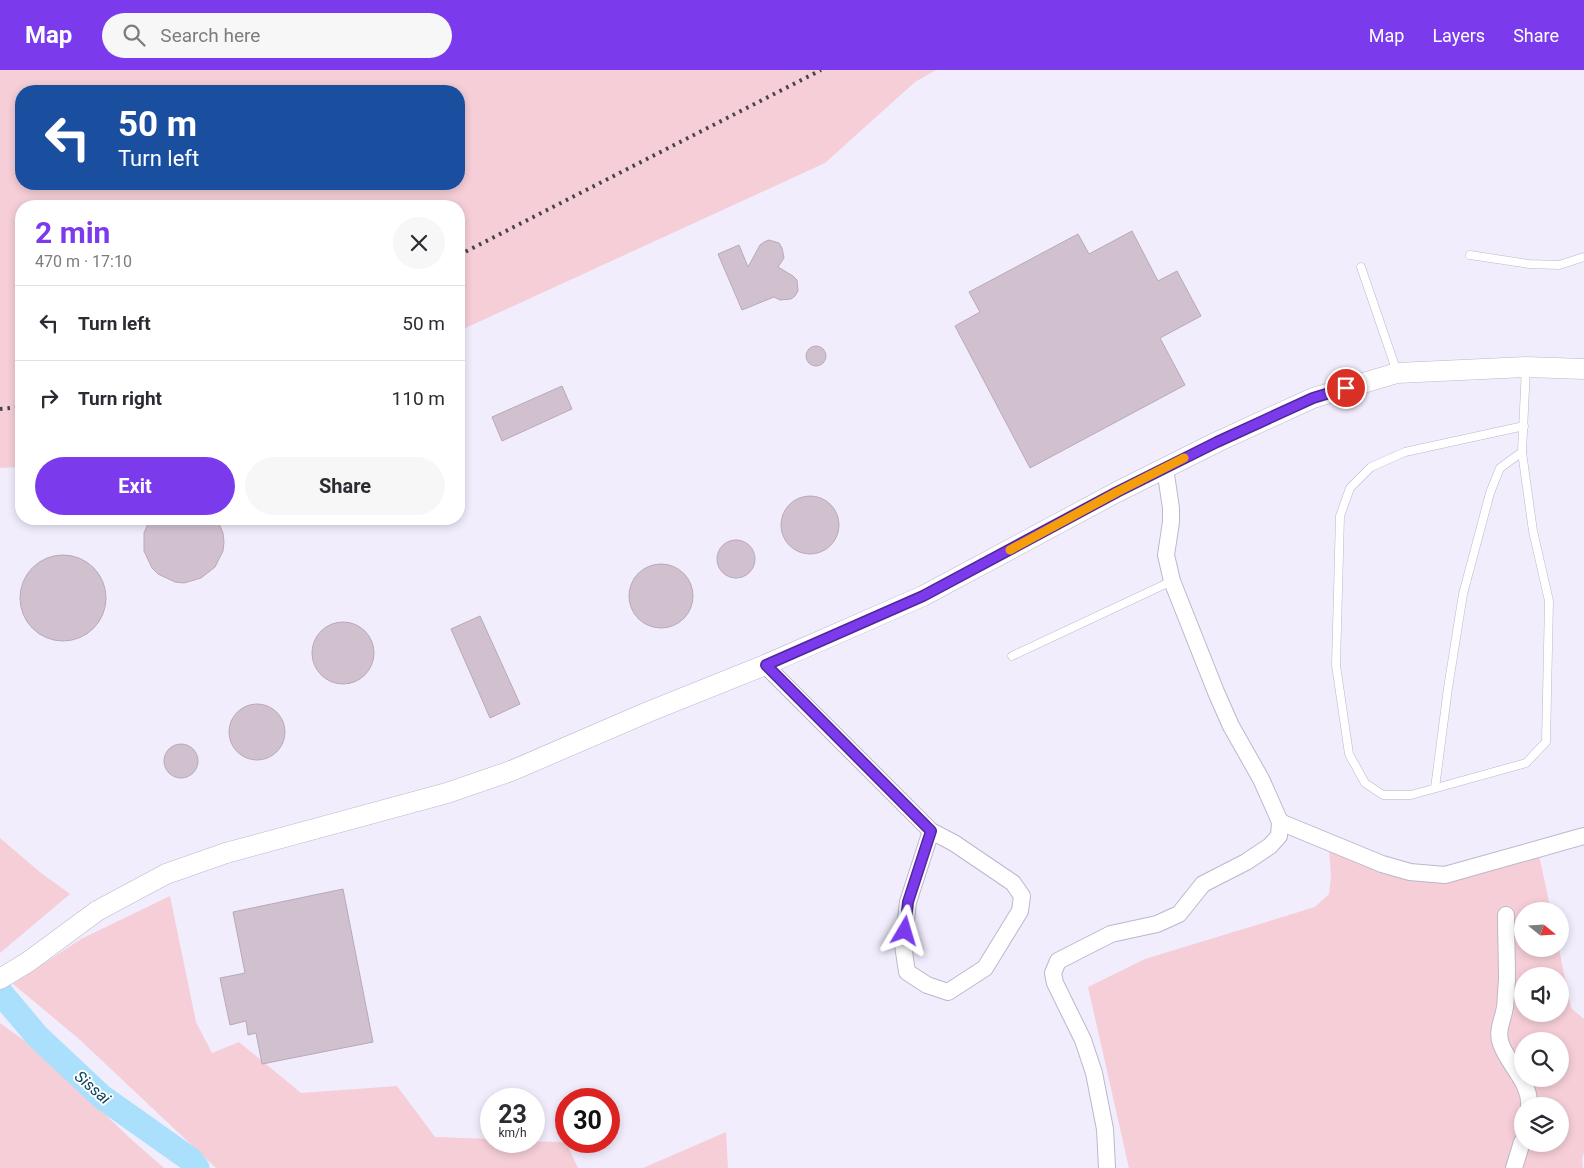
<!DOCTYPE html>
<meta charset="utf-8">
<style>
:root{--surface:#fff;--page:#f7f7f7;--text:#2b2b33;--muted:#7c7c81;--line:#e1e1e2;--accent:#7c3aed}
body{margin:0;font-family:Roboto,sans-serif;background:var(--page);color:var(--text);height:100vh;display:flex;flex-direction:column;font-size:19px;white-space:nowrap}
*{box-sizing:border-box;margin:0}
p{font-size:16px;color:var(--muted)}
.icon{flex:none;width:28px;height:28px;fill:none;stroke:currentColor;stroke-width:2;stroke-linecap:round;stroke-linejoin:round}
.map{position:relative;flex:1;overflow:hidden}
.side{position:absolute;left:15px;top:130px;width:450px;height:325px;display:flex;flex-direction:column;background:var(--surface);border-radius:20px;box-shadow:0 2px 8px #0003}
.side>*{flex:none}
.guide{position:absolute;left:15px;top:15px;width:450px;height:105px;border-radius:20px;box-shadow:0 2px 8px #0003;background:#1a4fa0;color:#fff;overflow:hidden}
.needle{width:32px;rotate:108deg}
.buttons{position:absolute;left:1514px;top:832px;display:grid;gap:10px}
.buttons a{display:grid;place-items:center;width:55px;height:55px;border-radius:50%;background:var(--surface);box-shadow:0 2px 8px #0003;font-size:25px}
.speed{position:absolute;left:480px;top:1018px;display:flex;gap:10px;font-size:25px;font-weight:700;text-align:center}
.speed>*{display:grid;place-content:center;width:65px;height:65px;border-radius:50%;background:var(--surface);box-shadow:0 2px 8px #0003;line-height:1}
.speed small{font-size:12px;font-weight:400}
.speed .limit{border:8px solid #d22;background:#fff;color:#111}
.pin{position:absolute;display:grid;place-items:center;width:42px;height:42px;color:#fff;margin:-21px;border:2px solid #fff;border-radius:50%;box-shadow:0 1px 5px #0007}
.me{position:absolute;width:55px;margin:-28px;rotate:7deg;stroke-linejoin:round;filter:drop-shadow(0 0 4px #0008)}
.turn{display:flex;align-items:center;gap:18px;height:105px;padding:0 20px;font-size:22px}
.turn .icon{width:65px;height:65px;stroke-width:2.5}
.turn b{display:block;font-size:35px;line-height:42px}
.round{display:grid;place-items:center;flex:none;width:52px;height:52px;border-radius:26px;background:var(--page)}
.headline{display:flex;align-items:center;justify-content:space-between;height:85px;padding:0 20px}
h1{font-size:30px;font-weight:700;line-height:38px;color:var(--accent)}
.button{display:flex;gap:10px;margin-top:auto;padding:10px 20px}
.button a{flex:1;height:58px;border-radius:30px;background:var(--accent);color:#fff;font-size:20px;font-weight:700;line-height:58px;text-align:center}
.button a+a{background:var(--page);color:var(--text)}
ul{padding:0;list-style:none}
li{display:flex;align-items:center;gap:15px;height:75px;padding:0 20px;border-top:1px solid var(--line)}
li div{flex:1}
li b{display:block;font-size:19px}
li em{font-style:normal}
header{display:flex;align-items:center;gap:30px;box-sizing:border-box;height:70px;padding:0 25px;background:var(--accent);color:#fff}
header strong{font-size:24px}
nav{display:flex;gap:28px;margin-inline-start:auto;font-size:18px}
.search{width:350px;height:45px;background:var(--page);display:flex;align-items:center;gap:12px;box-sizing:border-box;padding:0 18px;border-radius:28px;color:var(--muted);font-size:19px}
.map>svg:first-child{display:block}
</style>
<header>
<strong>Map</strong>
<div class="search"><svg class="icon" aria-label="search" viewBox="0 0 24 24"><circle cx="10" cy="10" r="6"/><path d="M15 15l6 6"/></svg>Search here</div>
<nav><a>Map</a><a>Layers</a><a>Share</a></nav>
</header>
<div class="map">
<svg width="1584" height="1098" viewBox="0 0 1584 1098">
<rect width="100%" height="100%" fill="#f1edfd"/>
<g fill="#f6ced7" fill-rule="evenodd">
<path d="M0,0H936L915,12L825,93L459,261V136H21V397L0,398ZM21,21H459V114H21Z"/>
<polygon points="0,768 41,803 70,824 0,883"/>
<path d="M1329,779L1445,812L1539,785L1551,841H1522V879H1559L1571,938L1584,949V1083L1582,1088L1583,1098H1129L1088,917L1145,889L1315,837L1329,824L1331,807ZM1522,906H1560V944H1522ZM1522,971H1560V1009H1522ZM1522,1036H1560V1074H1522Z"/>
<polygon points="170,826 196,952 212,983 239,972 301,1023 397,1016 435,1067 491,1069 491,1071 566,1072 578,1098 216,1098 79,969 13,914 81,869"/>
<polygon points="0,953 36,979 133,1071 164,1098 0,1098"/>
<polygon points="726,1062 728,1098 643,1098"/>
</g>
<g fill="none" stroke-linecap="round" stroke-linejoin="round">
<polyline stroke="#abe0fd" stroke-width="25" points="0,922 37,966 102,1027 191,1090 197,1098"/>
</g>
<g fill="#d1c1cf" stroke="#b9a9b7">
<polygon points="1132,161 1158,211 1177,201 1201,246 1160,268 1185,315 1030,398 955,256 980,242 969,222 1078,164 1089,184"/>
<polygon points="769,170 779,173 782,178 784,188 778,197 793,206 797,210 798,221 795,226 791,229 780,230 774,227 742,240 718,184 739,175 748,197 760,175 764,172"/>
<circle cx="816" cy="286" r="10"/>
<polygon points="562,316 572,339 502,371 492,347"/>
<circle cx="810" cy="455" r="29"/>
<polygon points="150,449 217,449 223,463 224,472 223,481 215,497 201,508 184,513 175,512 158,504 152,498 144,481 144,463"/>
<circle cx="736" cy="489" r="19"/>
<circle cx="63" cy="528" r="43"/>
<circle cx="661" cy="526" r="32"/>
<polygon points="480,546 520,634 490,648 451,559"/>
<circle cx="343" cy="583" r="31"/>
<circle cx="257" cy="662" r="28"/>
<circle cx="181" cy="691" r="17"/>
<polygon points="343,819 373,972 262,994 256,963 248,965 246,951 230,955 220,908 245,903 233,842"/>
</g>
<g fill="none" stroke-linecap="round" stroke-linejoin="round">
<defs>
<g id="service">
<polyline points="1470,185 1529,194 1559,195 1584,187"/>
<polyline points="1361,197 1397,302"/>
<polyline points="1524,356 1405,382 1371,397 1350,418 1340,446 1336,595 1349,684 1365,713 1383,725 1411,725 1526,693 1546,672 1549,531 1533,461 1522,382 1526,297"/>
<polyline points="1012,586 1172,511"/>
<polyline points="1435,718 1448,618 1463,524 1490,423 1500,398 1522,382"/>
</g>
<g id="minor">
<polyline points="765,595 931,761 954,773 1013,813 1022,826 1020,841 985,898 948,922 927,915 907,902 903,875 908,832 931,761"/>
<polyline points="1280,752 1382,794 1410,802 1445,805 1584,766"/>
<path d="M1506,845C1506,866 1507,888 1507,910C1506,919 1506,928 1505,937C1503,950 1496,961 1501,974C1509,996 1531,1013 1529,1036"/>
<polyline points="1107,1098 1105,1059 1094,1003 1083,970 1055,913 1053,903 1058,891 1111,864 1157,854 1179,844 1203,814 1246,792 1270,776 1279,766 1280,752 1273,736 1261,709 1231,656 1216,622 1172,511 1166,485 1171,452 1171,438 1165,398"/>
<polyline points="1514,1098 1522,1072"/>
</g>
<polyline id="tertiary" points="0,909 28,892 97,841 166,804 226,783 447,723 511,701 648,642 765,595 923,526 1117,422 1217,372 1313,328 1397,303 1526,297 1584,299"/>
</defs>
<use href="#service" stroke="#bcb7ca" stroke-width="9"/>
<use href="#minor" stroke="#bcb7ca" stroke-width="18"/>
<use href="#tertiary" stroke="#bcb7ca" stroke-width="21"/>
<use href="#service" stroke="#fff" stroke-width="8"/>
<use href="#minor" stroke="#fff" stroke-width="16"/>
<use href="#tertiary" stroke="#fff" stroke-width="20"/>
<g stroke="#46434c" stroke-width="4" stroke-dasharray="2.5 5" stroke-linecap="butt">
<polyline points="459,185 821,0"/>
<polyline points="0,339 21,337"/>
</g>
</g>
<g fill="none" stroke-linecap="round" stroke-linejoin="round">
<defs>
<polyline id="route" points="905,861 908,832 931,761 766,595 923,526 1117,422 1217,372 1313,328 1346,318"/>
</defs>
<use href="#route" stroke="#51269a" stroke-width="12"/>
<use href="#route" stroke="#7c3aed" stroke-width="9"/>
<polyline stroke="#f59e0b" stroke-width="9" points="1010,480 1117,422 1184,388"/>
</g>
<g text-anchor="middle" stroke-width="4" stroke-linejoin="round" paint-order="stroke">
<g font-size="16" font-style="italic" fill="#0c455d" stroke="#fdfdfd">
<text transform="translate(93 1017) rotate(41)" y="6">Sissai</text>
</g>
</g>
</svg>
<div class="buttons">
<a><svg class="needle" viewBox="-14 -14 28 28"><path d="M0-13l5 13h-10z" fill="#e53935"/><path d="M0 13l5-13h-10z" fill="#7c7c81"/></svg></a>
<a><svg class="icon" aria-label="sound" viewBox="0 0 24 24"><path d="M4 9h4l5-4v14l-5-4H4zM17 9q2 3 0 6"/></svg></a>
<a><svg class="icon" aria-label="search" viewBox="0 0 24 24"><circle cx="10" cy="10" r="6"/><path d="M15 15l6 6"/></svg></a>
<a><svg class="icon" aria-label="layers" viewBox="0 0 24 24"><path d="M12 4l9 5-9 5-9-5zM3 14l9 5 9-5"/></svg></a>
</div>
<div class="speed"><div>23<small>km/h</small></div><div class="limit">30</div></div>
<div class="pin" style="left:1346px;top:318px;background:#d93025"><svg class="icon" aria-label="arrive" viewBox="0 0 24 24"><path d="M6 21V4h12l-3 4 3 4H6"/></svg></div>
<svg class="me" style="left:905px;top:861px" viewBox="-20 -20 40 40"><path d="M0-17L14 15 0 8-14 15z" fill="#7c3aed" stroke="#fff" stroke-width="4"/></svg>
<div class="guide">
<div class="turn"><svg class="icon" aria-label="left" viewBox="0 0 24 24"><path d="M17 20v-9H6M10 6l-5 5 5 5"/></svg><div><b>50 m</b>Turn left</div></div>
</div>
<section class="side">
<div class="headline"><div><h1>2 min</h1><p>470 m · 17:10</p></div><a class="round"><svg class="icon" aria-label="close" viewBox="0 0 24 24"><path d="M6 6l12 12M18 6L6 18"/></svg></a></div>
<ul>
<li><svg class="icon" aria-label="left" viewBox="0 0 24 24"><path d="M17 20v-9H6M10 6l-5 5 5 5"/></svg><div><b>Turn left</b></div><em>50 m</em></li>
<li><svg class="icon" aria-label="right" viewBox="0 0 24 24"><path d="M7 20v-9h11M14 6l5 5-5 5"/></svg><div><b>Turn right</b></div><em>110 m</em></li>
</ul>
<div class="button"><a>Exit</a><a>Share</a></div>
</section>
</div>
